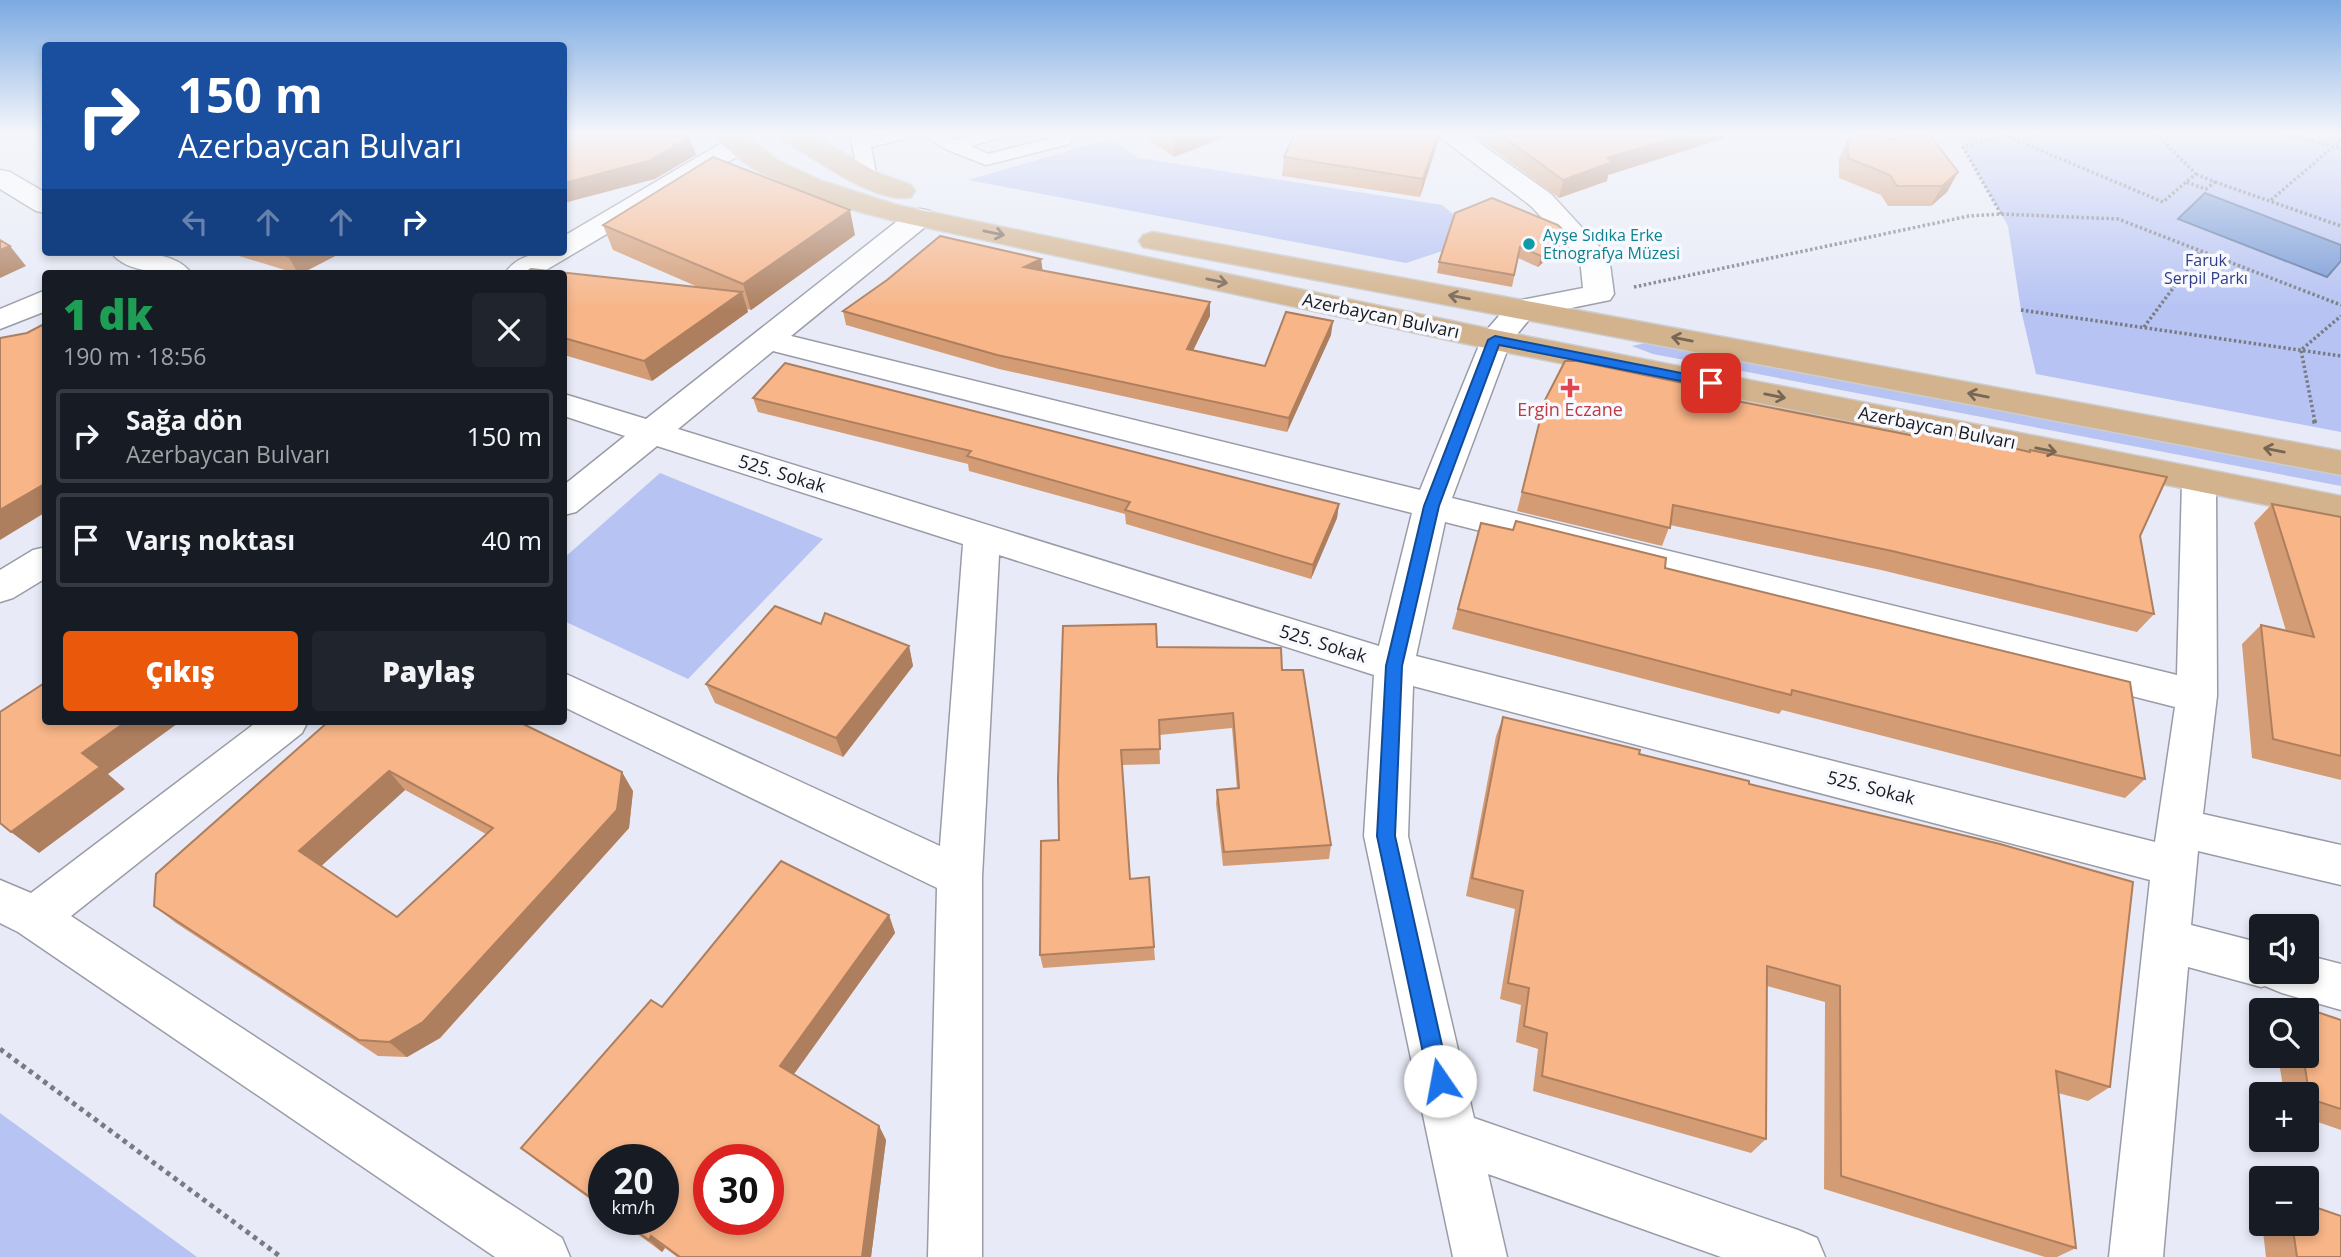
<!DOCTYPE html>
<html lang="tr">
<meta charset="utf-8">
<style>
:root{--surface:#171b24;--page:#20242c;--text:#f1f3f6;--muted:#9ea1a6;--line:#363941;--accent:#ea580c}
body{margin:0;font-family:"Open Sans",sans-serif;background:var(--page);color:var(--text);height:100vh;display:flex;flex-direction:column;font-size:26px;white-space:nowrap}
*{box-sizing:border-box;margin:0}
p{font-size:23px;color:var(--muted)}
.icon{flex:none;width:38px;height:38px;fill:none;stroke:currentColor;stroke-width:2;stroke-linecap:round;stroke-linejoin:round}
.map{position:relative;flex:1;overflow:hidden}
.details{position:absolute;left:42px;top:270px;width:525px;height:455px;display:flex;flex-direction:column;background:var(--surface);border-radius:7px;box-shadow:0 4px 10px #0003}
.details>*{flex:none}
.hud{position:absolute;left:42px;top:42px;width:525px;height:214px;border-radius:7px;box-shadow:0 4px 10px #0003;background:#1a4fa0;color:#fff;overflow:hidden}
.buttons{position:absolute;left:2249px;top:914px;display:grid;gap:14px}
.buttons a{display:grid;place-items:center;width:70px;height:70px;border-radius:7px;background:var(--surface);box-shadow:0 4px 10px #0003;font-size:35px}
.speed{position:absolute;left:588px;top:1144px;display:flex;gap:14px;font-size:35px;font-weight:700;text-align:center}
.speed>*{display:grid;place-content:center;width:91px;height:91px;border-radius:50%;background:var(--surface);box-shadow:0 4px 10px #0003;line-height:1}
.speed small{font-size:18px;font-weight:400}
.speed .limit{border:10px solid #d22;background:#fff;color:#111}
.pin{position:absolute;display:grid;place-items:center;width:60px;height:60px;color:#fff;margin:-30px;border-radius:14px;box-shadow:0 4px 10px #0006}
.me{position:absolute;width:77px;margin:-38px;rotate:348deg;stroke-linejoin:round;filter:drop-shadow(0 0 5px #0008)}
.turn{display:flex;align-items:center;gap:24px;height:147px;padding:0 21px;font-size:32px}
.turn .icon{width:91px;height:91px;stroke-width:2.5}
.turn b{display:block;font-size:49px;line-height:60px}
.lanes{display:flex;align-items:center;height:66px;padding:0 21px;background:#0003;justify-content:center;gap:35px;direction:ltr}
.lanes .off{opacity:.35}
.round{display:grid;place-items:center;flex:none;width:74px;height:74px;border-radius:7px;background:var(--page)}
.overview{display:flex;align-items:center;justify-content:space-between;height:119px;padding:0 21px}
h1{font-size:42px;font-weight:800;line-height:52px;color:#1e9e55}
.primary-button{display:flex;gap:14px;margin-top:auto;padding:14px 21px}
.primary-button a{flex:1;height:80px;border-radius:7px;background:var(--accent);color:#fff;font-size:28px;font-weight:800;line-height:80px;text-align:center}
.primary-button a+a{background:var(--page);color:var(--text)}
ul{padding:0;list-style:none}
li{display:flex;align-items:center;gap:21px;height:94px;margin:0 14px 10px;padding:0 7px;border:4px solid var(--line);border-radius:7px}
li div{flex:1}
li b{display:block;font-size:26px}
li em{font-style:normal}
.map>svg:first-child{display:block}
</style>
<div class="map">
<svg width="2341" height="1257" viewBox="0 0 2341 1257">
<rect width="100%" height="100%" fill="#e8ebf7"/>
<g fill="#b6c3f3">
<polygon points="2341,134 2341,432 2036,374 2021,310 2008,226 1956,135"/>
<polygon points="1109,139 1139,158 1442,205 1474,231 1470,242 1406,263 968,180"/>
<polygon points="1650,342 2341,476 2341,486 1653,354 1632,346"/>
<polygon points="660,473 823,539 688,679 564,621 564,558"/>
<polygon points="0,1113 197,1257 0,1257"/>
</g>
<polygon fill="#779ad6" stroke="#5b749f" stroke-width="2" points="2205,193 2341,245 2341,261 2327,277 2178,219"/>
<g fill="none" stroke-linecap="round" stroke-linejoin="round">
<defs>
<g id="lane">
<polygon points="850,134 868,134 868,137 910,134 907,138 871,147 877,179 868,185 859,179"/>
<polygon points="921,134 945,134 956,140 973,134 1003,134 1000,138 971,146 988,154 1051,138 1048,134 1068,134 1072,140 1069,144 986,165 948,150"/>
</g>
<g id="street">
<path d="M1436,134H1467L1551,194L1609,257L1614,294L1610,300L1532,316L1510,343L1452,498L2177,675L2182,481L2187,473L2199,469L2211,473L2216,481L2217,696L2203,814L2341,845V885L2198,851L2191,925L2261,943V971H2306V955L2341,964V1010L2282,993L2265,986L2261,987L2188,967L2163,1257H2109L2150,880L1413,686L1408,836L1474,1118L1798,1230L1817,1238L1825,1257H1721L1488,1174L1507,1257H1453L1364,836L1374,675L999,555L982,877V1257H928L937,888L564,707V673L940,846L963,544L657,446L576,512L564,515V485L625,436L564,416V394L646,419L910,211L920,209L930,211L934,217L930,223L791,336L1420,490L1484,333L1511,302L1583,288L1580,259L1531,206ZM773,351L1412,513L1379,646L678,429ZM1445,522L2175,707L2155,842L1416,656Z"/>
<path d="M739,136L748,138L752,144L748,150L541,273H505C519,253 542,252 564,252V236L730,138Z"/>
<polygon points="0,170 10,172 46,193 46,213 36,211 0,189"/>
<path d="M111,252C135,252 175,251 191,273C167,273 126,274 111,252Z"/>
<polygon points="46,290 46,311 0,329 0,309"/>
<polygon points="46,547 46,578 13,598 0,602 0,570 33,550"/>
<polygon points="258,721 308,721 302,733 71,916 562,1238 570,1257 495,1257 18,932 0,923 0,880 31,893"/>
</g>
<g id="primary">
<path d="M714,134H744L777,160L822,181L897,205L1495,330L2341,496V520L1495,350L891,220C841,208 744,178 714,134Z"/>
<path d="M779,134H811L878,173L911,185L915,191L911,197C876,205 813,157 783,140Z"/>
<polygon points="1153,232 2341,451 2341,475 1143,247 1139,241 1143,235"/>
</g>
</defs>
<use href="#lane" stroke="#999ca7" stroke-width="3"/>
<use href="#street" stroke="#999ca7" stroke-width="3"/>
<use href="#primary" stroke="#cccdce" stroke-width="3"/>
<g stroke="#797b83" stroke-width="3.5" stroke-dasharray="2.5 2.5" stroke-linecap="butt">
<polyline points="2156,134 2196,174"/>
<polyline points="2283,134 2341,148"/>
<polyline points="2004,135 2163,202 2186,182"/>
<polygon points="2196,174 2215,182 2206,189 2186,182"/>
<polyline points="2215,182 2341,226"/>
<polyline points="2271,200 2341,140"/>
<polyline points="2001,214 1963,147 2006,134"/>
<polyline points="1634,287 1969,216 2001,214 2118,219 2341,305"/>
<polyline points="2021,310 2341,356"/>
<polyline points="2144,327 2200,252"/>
<polyline points="2315,422 2301,350 2341,316"/>
</g>
<polyline stroke="#797b83" stroke-width="4.5" stroke-dasharray="3.5 3.5" stroke-linecap="butt" points="2314,420 2315,424"/>
<polyline stroke="#797b83" stroke-width="5" stroke-dasharray="4.5 4.5" stroke-linecap="butt" points="0,1049 281,1257"/>
<use href="#lane" fill="#fff" fill-rule="evenodd"/>
<use href="#street" fill="#fff" fill-rule="evenodd"/>
<use href="#primary" fill="#d3b38d" fill-rule="evenodd"/>
</g>
<g fill="#d49c75" fill-rule="evenodd">
<polygon points="37,135 46,135 46,142 38,137"/>
<polygon points="1142,135 1230,135 1174,157"/>
<polygon points="1294,135 1440,135 1420,197 1282,176 1284,157"/>
<polygon points="1475,135 1726,135 1725,138 1608,175 1607,181 1559,198 1487,145"/>
<polygon points="1848,139 1958,172 1947,192 1931,206 1888,206 1881,195 1839,178 1839,159"/>
<polygon points="1455,213 1563,244 1538,267 1518,258 1512,287 1437,273 1439,262"/>
<polygon points="603,225 855,235 751,310 747,309 748,312 652,381 564,355 564,273 698,287 613,250"/>
<polygon points="226,252 343,252 302,273 295,273"/>
<polygon points="1041,259 1042,271 1210,316 1193,350 1265,366 1331,335 1287,432 999,369 846,325 843,311"/>
<polygon points="1701,394 1911,435 1916,426 2028,452 2030,450 2140,536 2154,614 2137,632 1881,570 1670,525 1662,546 1517,511 1545,400"/>
<polygon points="753,398 1339,504 1337,518 1311,579 1126,524 1125,514 969,471 968,464 758,412"/>
<polygon points="2272,504 2341,517 2341,780 2252,758 2242,644 2261,625 2286,631 2254,523"/>
<polygon points="1481,523 1665,568 2145,779 2125,798 1782,710 1779,714 1452,629"/>
<polygon points="909,646 913,666 843,757 715,703 706,684"/>
<polygon points="1157,647 1282,670 1331,845 1329,859 1223,866 1216,804 1217,790 1237,789 1232,728 1159,735 1160,764 1122,765 1130,879 1154,947 1155,960 1043,968 1040,955 1059,840"/>
<polygon points="1503,717 1749,784 2110,1087 2088,1101 2058,1093 2076,1248 2057,1257 2045,1257 1824,1189 1825,1002 1767,986 1766,1139 1751,1153 1533,1091 1538,1049 1516,1042 1521,1005 1500,999 1515,909 1466,896 1496,736"/>
<path d="M329,721L633,791L629,828L440,1038L407,1057L378,1056L176,923L154,906ZM405,790L486,834L397,917L321,866Z"/>
<polygon points="889,915 895,933 794,1074 879,1126 886,1140 871,1257 677,1257 665,1248 662,1252 618,1220 663,1220 604,1160 604,1209 537,1161 521,1148 662,1007"/>
<polygon points="2296,1005 2341,1020 2341,1130 2306,1118 2306,1094 2284,1094 2278,1055 2306,1055 2306,1010 2288,1010"/>
<polygon points="2262,1223 2306,1223 2341,1257 2266,1257"/>
</g>
<g fill="#ad7f5f">
<polygon points="1181,135 1230,135 1174,157 1174,137"/>
<polygon points="1438,135 1440,135 1439,139 1420,197 1423,179"/>
<polygon points="1684,135 1726,135 1725,138 1608,175 1607,181 1559,198 1563,180 1607,158"/>
<polygon points="690,137 696,155 655,179 564,203 564,183"/>
<polygon points="1958,172 1947,192 1931,206 1942,186"/>
<polygon points="850,210 855,235 751,310 743,284"/>
<polygon points="1566,233 1563,244 1538,267 1541,256"/>
<polygon points="10,246 26,266 0,278 0,250"/>
<polygon points="296,252 343,252 302,273 298,273 288,256"/>
<polygon points="1041,259 1043,273 1024,267"/>
<polygon points="742,292 748,312 652,381 644,361"/>
<polygon points="1210,302 1210,316 1187,363 1187,349"/>
<polygon points="1333,321 1331,335 1287,432 1289,418"/>
<polygon points="46,483 46,512 0,540 0,510"/>
<polygon points="1339,504 1337,518 1311,579 1313,565"/>
<polygon points="909,646 913,666 843,757 836,738"/>
<polygon points="127,721 181,721 108,774 125,789 39,853 11,832 82,753"/>
<polygon points="389,771 405,790 318,869 299,851"/>
<polygon points="622,772 633,791 629,828 440,1038 407,1057 389,1042"/>
<polygon points="889,915 895,933 789,1081 780,1066"/>
<polygon points="879,1126 886,1140 871,1257 862,1257"/>
<polygon points="651,1236 665,1248 662,1252 649,1240"/>
</g>
<g fill="#f7b588" stroke="#ad7f5f" stroke-width="2" fill-rule="evenodd">
<polygon points="564,135 689,135 690,137 649,161 564,183"/>
<polygon points="1294,135 1438,135 1423,179 1284,157"/>
<polygon points="1501,135 1684,135 1607,158 1612,162 1563,180"/>
<polygon points="1854,135 1877,135 1892,140 1900,135 1930,135 1958,172 1942,186 1897,186 1890,175 1848,158 1848,139"/>
<polygon points="713,157 850,210 743,284 603,225"/>
<polygon points="1492,198 1558,225 1566,233 1541,256 1520,247 1514,275 1439,262 1455,213"/>
<polygon points="940,236 1041,259 1024,267 1210,302 1187,349 1265,366 1286,312 1333,321 1289,418 997,355 843,311 887,280"/>
<polygon points="0,240 10,246 0,250"/>
<polygon points="275,252 296,252 288,256"/>
<polygon points="531,269 742,292 644,361 564,338 564,273 525,273"/>
<polygon points="46,323 46,483 0,510 0,338 27,333"/>
<polygon points="1565,361 1577,361 1702,387 1701,394 1915,436 1916,426 2030,452 2030,450 2167,477 2140,536 2154,614 1892,551 1673,505 1670,528 1522,492 1545,400"/>
<polygon points="785,363 1339,504 1313,565 1125,510 1130,502 967,456 971,451 753,398"/>
<polygon points="2272,504 2341,517 2341,756 2273,739 2261,625 2314,637"/>
<polygon points="1516,521 1666,558 1665,568 2130,682 2145,779 1792,690 1791,695 1458,609 1481,523 1513,530"/>
<polygon points="775,606 821,624 825,613 909,646 836,738 706,684"/>
<polygon points="1156,624 1157,647 1281,648 1282,670 1303,670 1331,845 1224,852 1217,790 1239,788 1233,713 1159,720 1160,749 1121,750 1130,879 1149,877 1154,947 1040,955 1041,841 1059,840 1058,779 1063,626"/>
<polygon points="46,682 46,721 127,721 82,753 100,767 11,832 0,823 0,712"/>
<polygon points="1503,717 1640,750 1639,754 1749,781 1749,784 2000,844 2133,882 2110,1087 2056,1071 2076,1248 1841,1176 1840,986 1767,966 1766,1139 1542,1076 1547,1033 1524,1026 1529,988 1508,983 1523,891 1472,878"/>
<path d="M329,721H517L622,772L617,810L423,1022L389,1042L359,1040L154,906L156,874ZM389,771L493,828L397,917L299,851Z"/>
<path d="M781,861L889,915L780,1066L879,1126L862,1257H680L651,1236L649,1240L621,1220H663V1160H604V1207L521,1148L651,1000L662,1007ZM709,1160H768V1220H709Z"/>
<polygon points="2296,1005 2341,1020 2341,1109 2310,1099 2303,1055 2306,1055 2306,1010 2296,1010"/>
<polygon points="2306,1204 2341,1216 2341,1257 2297,1257 2292,1223 2306,1223"/>
</g>
<defs><path id="oneway-shaft" d="M-6 0H5M1.5-3L5.5 0L1.5 3" fill="none" stroke-width="1.6" stroke-linecap="round" stroke-linejoin="round" transform="scale(1.75)"/></defs>
<g stroke="#766656">
<use href="#oneway-shaft" transform="translate(994 233) rotate(12)"/>
<use href="#oneway-shaft" transform="translate(1217 281) rotate(12)"/>
<use href="#oneway-shaft" transform="translate(1459 297) rotate(-170)"/>
<use href="#oneway-shaft" transform="translate(1682 339) rotate(-169)"/>
<use href="#oneway-shaft" transform="translate(1978 395) rotate(-169)"/>
<use href="#oneway-shaft" transform="translate(1775 396) rotate(11)"/>
<use href="#oneway-shaft" transform="translate(2046 450) rotate(11)"/>
<use href="#oneway-shaft" transform="translate(2274 450) rotate(-169)"/>
</g>
<linearGradient id="sky" x2="0" y2="1"><stop stop-color="#7baae1"/><stop offset="0.43" stop-color="#f5f6fb"/><stop offset="1" stop-color="#f5f6fb" stop-opacity="0"/></linearGradient>
<rect width="2341" height="310" fill="url(#sky)"/>
<polygon fill="#1a73e8" stroke="#114b97" stroke-width="2" points="1495,336 1711,379 1718,383 1711,387 1499,345 1439,506 1402,666 1395,836 1450,1081 1447,1089 1440,1092 1432,1089 1429,1081 1377,836 1386,666 1424,506 1488,340"/>
<circle fill="#0f9aa8" stroke="#f8f9fe" stroke-width="2.5" cx="1529" cy="244" r="7"/>
<path fill="#e0444e" stroke="#f8f9fe" stroke-width="2.5" d="M1566.5 377.5h7v7h7v7h-7v7h-7v-7h-7v-7h7z"/>
<g text-anchor="middle" stroke-width="7" stroke-linejoin="round" paint-order="stroke">
<g font-size="16" fill="#0d838f" stroke="#f8f9fe" text-anchor="start">
<text x="1543" y="241">Ayşe Sıdıka Erke<tspan x="1543" dy="18">Etnografya Müzesi</tspan></text>
</g>
<g font-size="16" fill="#323d89" stroke="#f8f9fe">
<text x="2206" y="266">Faruk<tspan x="2206" dy="18">Serpil Parkı</tspan></text>
</g>
<g font-size="18" fill="#191a1e" stroke="#f8f9fe">
<text transform="translate(1381 316) rotate(12)" y="6">Azerbaycan Bulvarı</text>
<text transform="translate(1937 428) rotate(11)" y="6">Azerbaycan Bulvarı</text>
<text transform="translate(782 474) rotate(17)" y="6">525. Sokak</text>
<text transform="translate(1323 644) rotate(17)" y="6">525. Sokak</text>
<text transform="translate(1871 788) rotate(14)" y="6">525. Sokak</text>
</g>
<g font-size="18" fill="#be3a42" stroke="#f8f9fe">
<text x="1570" y="416">Ergin Eczane</text>
</g>
</g>
</svg>
<div class="buttons">
<a><svg class="icon" aria-label="sound" viewBox="0 0 24 24"><path d="M4 9h4l5-4v14l-5-4H4zM17 9q2 3 0 6"/></svg></a>
<a><svg class="icon" aria-label="search" viewBox="0 0 24 24"><circle cx="10" cy="10" r="6"/><path d="M15 15l6 6"/></svg></a>
<a>+</a>
<a>−</a>
</div>
<div class="speed"><div>20<small>km/h</small></div><div class="limit">30</div></div>
<div class="pin" style="left:1711px;top:383px;background:#d93025"><svg class="icon" aria-label="arrive" viewBox="0 0 24 24"><path d="M6 21V4h12l-3 4 3 4H6"/></svg></div>
<svg class="me" style="left:1440px;top:1081px" viewBox="-20 -20 40 40"><circle r="19" fill="#fff"/><path d="M0-13L10 11 0 6-10 11z" fill="#1a73e8"/></svg>
<div class="hud">
<div class="turn"><svg class="icon" aria-label="right" viewBox="0 0 24 24"><path d="M7 20v-9h11M14 6l5 5-5 5"/></svg><div><b>150 m</b>Azerbaycan Bulvarı</div></div>
<div class="lanes"><svg class="icon off" aria-label="left" viewBox="0 0 24 24"><path d="M17 20v-9H6M10 6l-5 5 5 5"/></svg><svg class="icon off" aria-label="ahead" viewBox="0 0 24 24"><path d="M12 20V5M6 11l6-6 6 6"/></svg><svg class="icon off" aria-label="ahead" viewBox="0 0 24 24"><path d="M12 20V5M6 11l6-6 6 6"/></svg><svg class="icon" aria-label="right" viewBox="0 0 24 24"><path d="M7 20v-9h11M14 6l5 5-5 5"/></svg></div>
</div>
<section class="details">
<div class="overview"><div><h1>1 dk</h1><p>190 m · 18:56</p></div><a class="round"><svg class="icon" aria-label="close" viewBox="0 0 24 24"><path d="M6 6l12 12M18 6L6 18"/></svg></a></div>
<ul>
<li><svg class="icon" aria-label="right" viewBox="0 0 24 24"><path d="M7 20v-9h11M14 6l5 5-5 5"/></svg><div><b>Sağa dön</b><p>Azerbaycan Bulvarı</p></div><em>150 m</em></li>
<li><svg class="icon" aria-label="arrive" viewBox="0 0 24 24"><path d="M6 21V4h12l-3 4 3 4H6"/></svg><div><b>Varış noktası</b></div><em>40 m</em></li>
</ul>
<div class="primary-button"><a>Çıkış</a><a>Paylaş</a></div>
</section>
</div>
